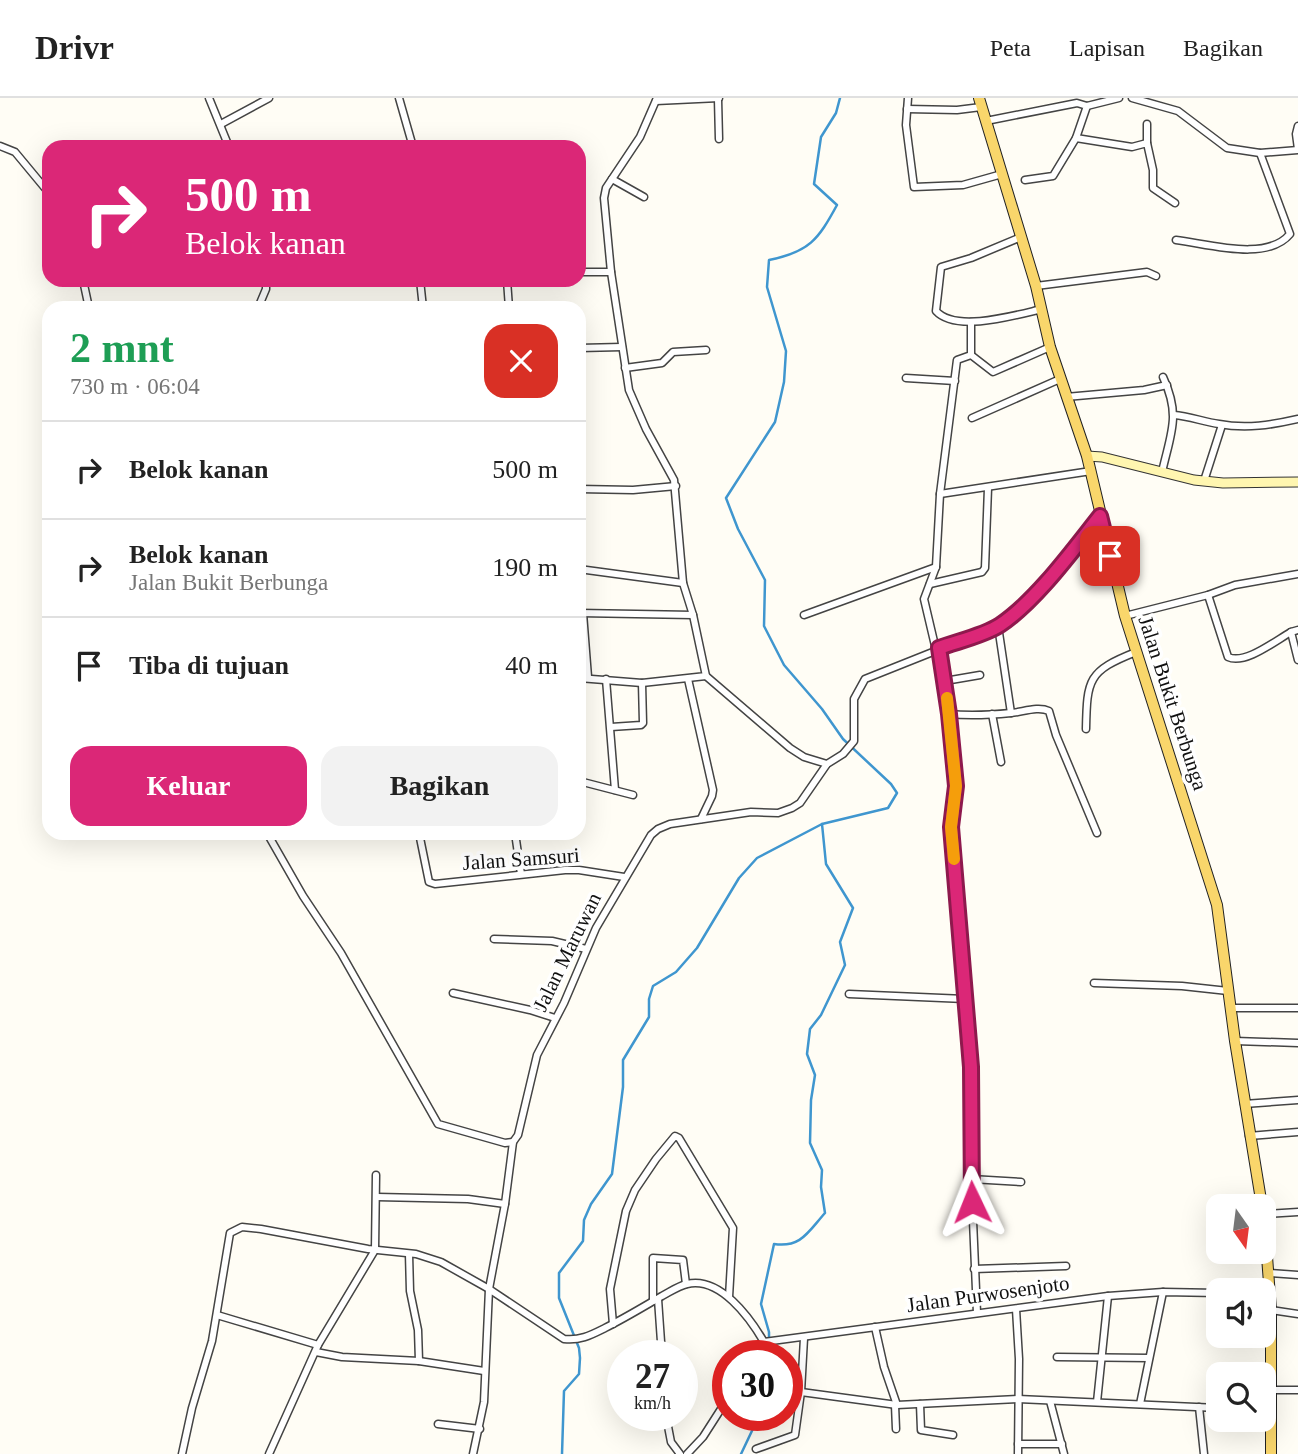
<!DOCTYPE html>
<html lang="id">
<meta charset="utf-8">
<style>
:root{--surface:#fff;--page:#f2f2f2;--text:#222;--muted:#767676;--line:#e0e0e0;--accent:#db2777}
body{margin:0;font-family:"Times New Roman",serif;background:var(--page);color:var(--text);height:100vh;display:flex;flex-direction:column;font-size:26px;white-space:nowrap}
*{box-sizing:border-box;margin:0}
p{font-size:23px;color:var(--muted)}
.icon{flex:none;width:38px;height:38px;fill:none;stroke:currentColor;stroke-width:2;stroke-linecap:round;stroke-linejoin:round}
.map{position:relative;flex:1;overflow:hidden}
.side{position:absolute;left:42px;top:203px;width:544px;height:539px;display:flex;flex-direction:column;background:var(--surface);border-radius:21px;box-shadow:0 7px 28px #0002}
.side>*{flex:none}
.top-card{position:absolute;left:42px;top:42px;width:544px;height:147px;border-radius:21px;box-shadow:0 7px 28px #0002;background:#db2777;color:#fff;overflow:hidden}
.needle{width:46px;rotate:166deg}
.tools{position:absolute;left:1206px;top:1096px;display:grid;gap:14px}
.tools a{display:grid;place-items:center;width:70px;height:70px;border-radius:14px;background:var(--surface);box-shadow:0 7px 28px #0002;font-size:35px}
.speed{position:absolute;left:607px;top:1242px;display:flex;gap:14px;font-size:35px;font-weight:700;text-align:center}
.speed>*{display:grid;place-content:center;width:91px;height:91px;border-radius:50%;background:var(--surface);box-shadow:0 7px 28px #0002;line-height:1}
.speed small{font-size:18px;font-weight:400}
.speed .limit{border:10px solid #d22;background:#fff;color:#111}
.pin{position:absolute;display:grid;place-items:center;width:60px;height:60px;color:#fff;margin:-30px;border-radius:14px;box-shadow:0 4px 10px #0006}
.me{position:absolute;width:77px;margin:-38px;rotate:358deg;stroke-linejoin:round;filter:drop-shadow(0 0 5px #0008)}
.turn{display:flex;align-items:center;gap:24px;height:147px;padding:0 28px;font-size:32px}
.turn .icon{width:91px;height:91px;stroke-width:2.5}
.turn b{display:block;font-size:49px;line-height:60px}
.round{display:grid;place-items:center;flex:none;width:74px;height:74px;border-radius:21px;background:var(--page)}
.head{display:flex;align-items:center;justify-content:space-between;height:119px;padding:0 28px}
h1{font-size:42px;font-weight:700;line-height:52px;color:#1e9e55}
.button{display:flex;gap:14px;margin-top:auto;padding:14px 28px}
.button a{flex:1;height:80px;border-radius:21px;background:var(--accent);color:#fff;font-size:28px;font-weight:700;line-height:80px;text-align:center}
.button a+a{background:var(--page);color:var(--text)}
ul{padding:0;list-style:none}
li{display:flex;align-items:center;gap:21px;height:98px;padding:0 28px;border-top:2px solid var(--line)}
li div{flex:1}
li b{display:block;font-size:26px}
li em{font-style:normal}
header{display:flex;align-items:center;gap:42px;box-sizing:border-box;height:98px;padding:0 35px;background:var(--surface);border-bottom:2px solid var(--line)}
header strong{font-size:33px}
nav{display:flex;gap:38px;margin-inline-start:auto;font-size:24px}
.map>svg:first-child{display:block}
</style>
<header>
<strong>Drivr</strong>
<nav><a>Peta</a><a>Lapisan</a><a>Bagikan</a></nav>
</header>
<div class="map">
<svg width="1298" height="1356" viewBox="0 0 1298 1356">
<rect width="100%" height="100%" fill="#fffdf5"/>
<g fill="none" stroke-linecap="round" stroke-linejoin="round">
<g stroke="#3f96cf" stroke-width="2.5">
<path d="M769,1258V1234L761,1206L774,1146C801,1150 808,1134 825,1115L821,1089L822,1072L810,1045L811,1002L815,977L807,956L810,931L821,917L845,867L840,844L853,810L826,766L822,726"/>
<path d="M562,1356L564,1293L579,1276L580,1260L579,1250L559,1200V1175L583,1143L584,1122L591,1106L612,1076L623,989V962L649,919V901L653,888L676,874L697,850L739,780L757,760L822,726L888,710L897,695L891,686L843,641L822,611L784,567L764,528L765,482L738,431L726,400L775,324L784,284L786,253L767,189L769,162C809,154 818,142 837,107L814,86L821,39L836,15L840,0"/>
<polyline points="741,1356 759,1318"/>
</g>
<defs>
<g id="street">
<polyline points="209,0 229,49"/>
<polyline points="399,0 413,49"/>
<polyline points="908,0 906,27 914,89 963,87 1002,76"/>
<polyline points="1132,0 1178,13 1227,50 1260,55 1298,52"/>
<polyline points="718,1 719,41"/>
<polyline points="656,3 719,0"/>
<polyline points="1087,8 1119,0"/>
<polyline points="907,11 957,12 981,9"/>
<polyline points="986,23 1077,5 1087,8 1076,40 1053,78 1025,82"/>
<polyline points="221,26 269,0"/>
<polyline points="1147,26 1147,45"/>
<polyline points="1298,28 1296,36 1298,51"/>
<polyline points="1076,40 1132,49 1147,45 1153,72 1153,90 1175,105"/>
<polyline points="0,48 15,54 49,95"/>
<polyline points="612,81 644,99"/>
<path d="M1021,139L971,160L941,169L936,213C956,235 1016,217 1042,211"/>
<path d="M1176,142C1209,146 1267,164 1290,136L1260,55"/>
<polyline points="579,174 611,174"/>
<polyline points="83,182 89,210"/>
<polyline points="420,182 423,210"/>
<polyline points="507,182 509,210"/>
<polyline points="1036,188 1147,174 1156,178"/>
<polyline points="258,210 266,191 266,182"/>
<polyline points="579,250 622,249"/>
<polyline points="971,257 993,274 1050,249"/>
<polyline points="625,270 662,265 673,254 706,252"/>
<polyline points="906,280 955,283"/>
<polyline points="1066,299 1144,292 1167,287"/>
<path d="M1174,317C1189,318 1204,324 1219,326C1246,331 1272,327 1298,321"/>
<polyline points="972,320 1060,281"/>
<path d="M1162,374C1171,334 1181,318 1163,279"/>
<polyline points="1204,383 1222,327"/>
<polyline points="579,391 633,392 676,388"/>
<polyline points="940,396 1091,373"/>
<polyline points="579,471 683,485"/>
<polyline points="930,486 982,474 985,470 988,390"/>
<path d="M1208,497L1228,559C1245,567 1275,543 1291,534"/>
<polyline points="579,515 693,517"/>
<polyline points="583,515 588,579"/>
<polyline points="804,517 936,469"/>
<polyline points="1125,518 1208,497 1235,487 1298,476"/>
<polyline points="998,528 1011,615"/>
<polyline points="1298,532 1291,534 1298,562"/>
<polyline points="939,550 945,583 955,688 952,729 972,969 970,1053 977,1215"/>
<polyline points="936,552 924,501 936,469 940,396 957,262 971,257 971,224"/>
<polyline points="706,578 790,650 804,659 827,666"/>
<polyline points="579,580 642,585 706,578 693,517 683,485 674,382 646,331 629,292 611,174 604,100 606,90 640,39 657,0"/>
<polyline points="606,581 615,692"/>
<polyline points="688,581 713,692 712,698 701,721"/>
<polyline points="945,583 980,577"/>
<path d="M949,616C970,618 990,617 1011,615C1023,614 1038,608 1049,613L1056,637L1097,735"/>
<polyline points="992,616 1001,664"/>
<polyline points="611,629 641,627 643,625 642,585"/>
<path d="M1086,631C1087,581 1088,573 1136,554"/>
<polyline points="579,683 633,697"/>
<polyline points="267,735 303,798 341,855 438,1026 505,1045 513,1044"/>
<polyline points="419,735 429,784 435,786 565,772 579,772 624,779"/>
<polyline points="515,735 521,776"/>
<polyline points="219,736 221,735"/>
<polyline points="494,841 552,843 586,851"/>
<polyline points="1094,885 1182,888 1228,893"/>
<polyline points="453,895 530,912 555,920"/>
<polyline points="849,896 965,901"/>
<polyline points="1230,910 1298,910"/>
<polyline points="1235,943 1298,945"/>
<polyline points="1244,1006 1298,1002"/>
<polyline points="1249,1038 1298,1034"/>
<polyline points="971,1081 1021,1084"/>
<polyline points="377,1099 468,1101 505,1106"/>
<polyline points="1264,1116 1298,1114"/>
<polyline points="409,1156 410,1193 418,1232 419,1263"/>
<polyline points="974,1171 1066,1168"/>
<polyline points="1269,1175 1298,1177"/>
<polyline points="658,1201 662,1258"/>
<polyline points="653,1203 653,1160 683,1162 686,1186"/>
<polyline points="1016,1211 1019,1261 1018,1356"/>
<polyline points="1271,1212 1298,1216"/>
<polyline points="217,1217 318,1247"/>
<polyline points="613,1226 610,1191 626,1113 635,1092 656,1061 675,1038 679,1040 733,1130 729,1199"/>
<polyline points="875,1229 884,1269 897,1307"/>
<polyline points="764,1244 1108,1198 1163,1194 1218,1195"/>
<polyline points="316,1254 342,1259 419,1263 484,1273"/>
<polyline points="755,1258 764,1244"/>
<polyline points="1057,1259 1149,1260"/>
<polyline points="1272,1292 1298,1292"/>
<polyline points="801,1294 897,1307 1018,1301 1218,1310"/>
<polyline points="1050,1303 1064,1356"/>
<polyline points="1097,1304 1108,1198"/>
<polyline points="920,1306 921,1332 953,1337"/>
<polyline points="1140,1306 1163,1194"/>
<polyline points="895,1307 896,1331"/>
<polyline points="1199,1309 1204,1356"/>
<polyline points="666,1318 671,1344 680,1356"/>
<polyline points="438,1326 480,1331"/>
<polyline points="1018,1346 1062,1346"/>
<polyline points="756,1351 795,1337 801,1294 804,1240"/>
<polyline points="182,1356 192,1310 212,1243 230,1135 242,1129 261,1131 368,1151 416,1156 441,1164 489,1191 505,1106 513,1044 518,1037 537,957 564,905 596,830 651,737 658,731 670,726 751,714 778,715 792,710 800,705 827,666 843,656 854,643 854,601 865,581 998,528 1057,472 1100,418"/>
<polyline points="269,1356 318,1247 375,1152 376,1077"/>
<path d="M473,1356L484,1304L489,1191L564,1241C580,1243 591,1237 605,1230C625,1220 643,1209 662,1198C670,1194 678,1188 687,1186C720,1178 750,1220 764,1244"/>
<polyline points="687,1356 703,1339 728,1300"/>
</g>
<polyline id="secondary" points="1087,358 1102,359 1194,382 1223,385 1298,384"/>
<g id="primary">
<polyline points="979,0 1036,188 1050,249 1087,358 1125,518 1217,807 1235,943 1262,1108"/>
<polyline points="1264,1118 1271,1212 1271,1356"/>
</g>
</defs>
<use href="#street" stroke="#444" stroke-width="9"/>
<use href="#secondary" stroke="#333" stroke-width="11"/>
<use href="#primary" stroke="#222" stroke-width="12"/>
<use href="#street" stroke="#fff" stroke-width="6"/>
<use href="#secondary" stroke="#fff6b0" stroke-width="9"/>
<use href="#primary" stroke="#f9d66b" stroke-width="10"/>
</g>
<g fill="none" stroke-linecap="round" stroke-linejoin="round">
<defs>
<path id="route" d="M972,1104L971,969L951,729L956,688L949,616L939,550C958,543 983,538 1000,527C1036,503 1073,452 1100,418L1110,458"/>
</defs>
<use href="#route" stroke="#8e194d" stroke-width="18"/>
<use href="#route" stroke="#db2777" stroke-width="12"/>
<polyline stroke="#f59e0b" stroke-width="12" points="947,600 956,688 951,729 954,761"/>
</g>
<g text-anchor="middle" stroke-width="7" stroke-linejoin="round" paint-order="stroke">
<g font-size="21" fill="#111" stroke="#fff">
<text transform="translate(1173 605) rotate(72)" y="7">Jalan Bukit Berbunga</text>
<text transform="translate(521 761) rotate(-4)" y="7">Jalan Samsuri</text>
<text transform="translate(567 854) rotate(-64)" y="7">Jalan Maruwan</text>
<text transform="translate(988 1196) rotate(-8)" y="7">Jalan Purwosenjoto</text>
</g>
</g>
</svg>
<div class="tools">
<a><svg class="needle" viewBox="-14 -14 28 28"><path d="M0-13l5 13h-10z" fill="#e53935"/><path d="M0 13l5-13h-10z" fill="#767676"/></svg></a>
<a><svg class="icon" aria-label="sound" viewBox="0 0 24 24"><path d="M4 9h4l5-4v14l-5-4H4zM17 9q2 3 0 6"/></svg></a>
<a><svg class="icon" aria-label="search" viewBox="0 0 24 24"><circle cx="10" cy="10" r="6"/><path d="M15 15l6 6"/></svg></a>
</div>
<div class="speed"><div>27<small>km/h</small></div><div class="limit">30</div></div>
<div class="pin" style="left:1110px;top:458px;background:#d93025"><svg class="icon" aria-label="arrive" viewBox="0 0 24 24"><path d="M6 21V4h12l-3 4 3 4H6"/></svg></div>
<svg class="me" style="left:972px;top:1104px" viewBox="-20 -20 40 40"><path d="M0-17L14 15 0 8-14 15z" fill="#db2777" stroke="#fff" stroke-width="4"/></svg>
<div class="top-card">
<div class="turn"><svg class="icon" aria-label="right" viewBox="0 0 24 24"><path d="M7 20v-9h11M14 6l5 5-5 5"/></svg><div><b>500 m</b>Belok kanan</div></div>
</div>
<section class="side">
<div class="head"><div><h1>2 mnt</h1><p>730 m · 06:04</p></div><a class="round" style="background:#d93025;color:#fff"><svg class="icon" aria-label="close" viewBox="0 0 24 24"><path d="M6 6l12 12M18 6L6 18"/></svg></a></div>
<ul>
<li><svg class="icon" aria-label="right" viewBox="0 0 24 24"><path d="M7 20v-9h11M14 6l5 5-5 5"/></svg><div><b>Belok kanan</b></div><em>500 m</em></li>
<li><svg class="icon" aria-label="right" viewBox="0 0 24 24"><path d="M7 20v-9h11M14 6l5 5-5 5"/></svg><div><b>Belok kanan</b><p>Jalan Bukit Berbunga</p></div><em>190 m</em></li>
<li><svg class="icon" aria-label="arrive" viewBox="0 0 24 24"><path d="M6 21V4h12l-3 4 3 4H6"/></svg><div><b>Tiba di tujuan</b></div><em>40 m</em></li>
</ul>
<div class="button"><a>Keluar</a><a>Bagikan</a></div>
</section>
</div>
